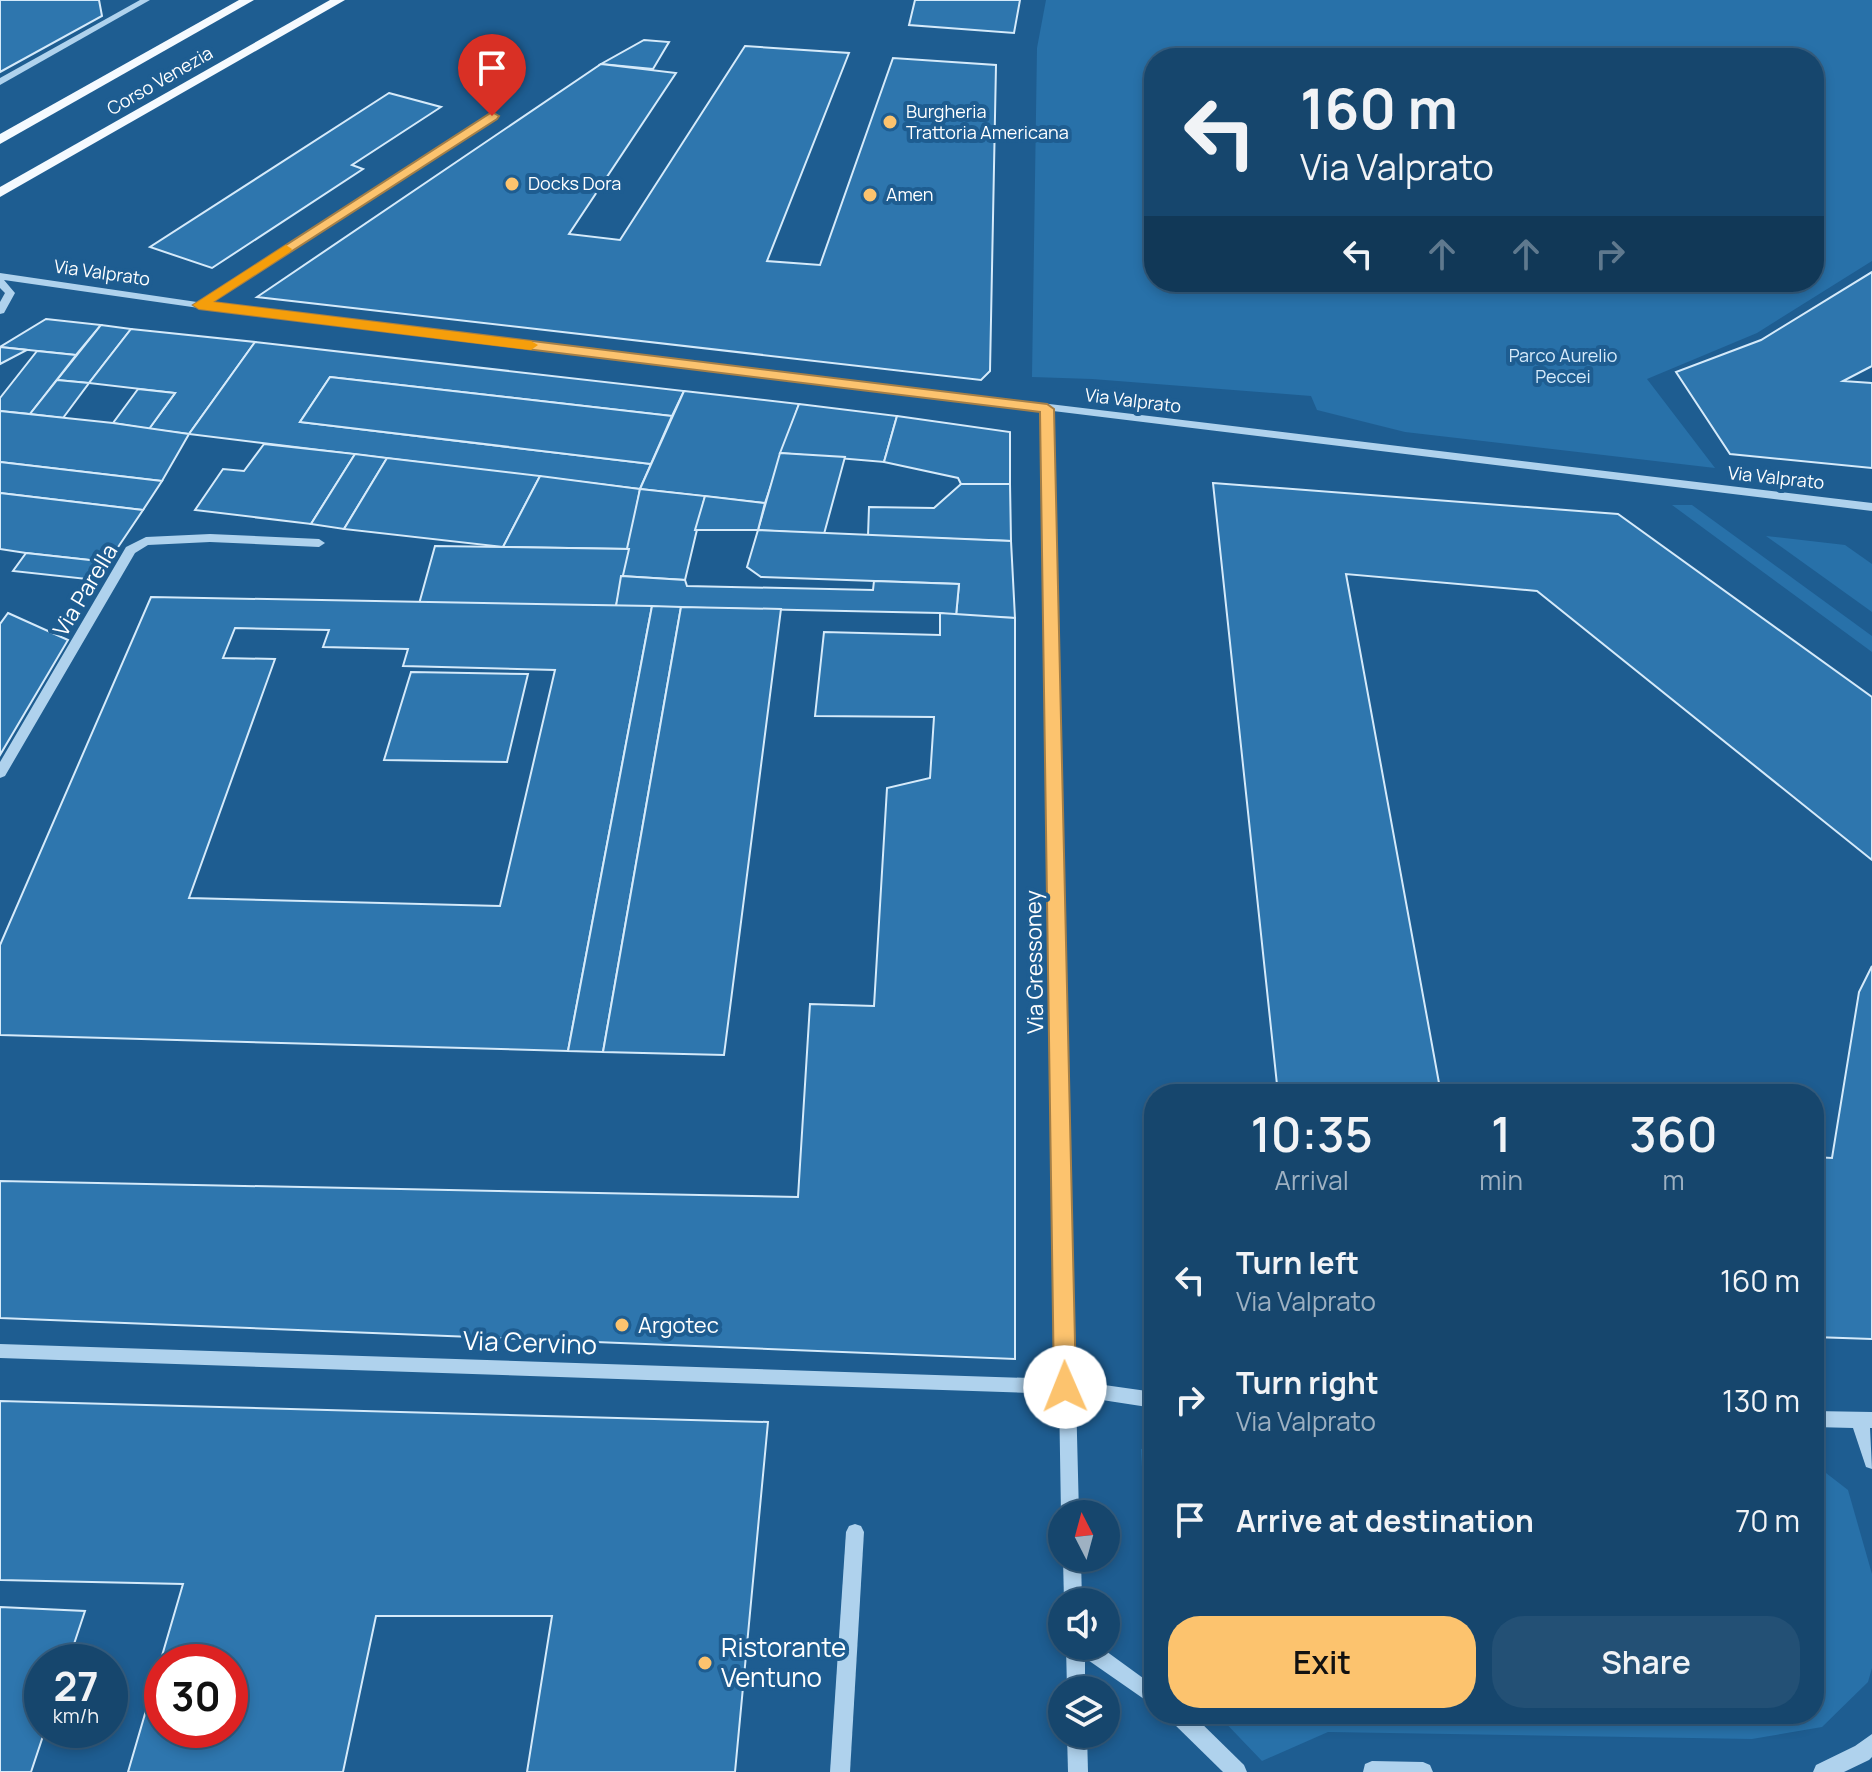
<!DOCTYPE html>
<style>
:root{--surface:#16466d;--page:#235075;--text:#f1f3f6;--muted:#9eb1c2;--line:#355e80;--accent:#fcc36e}
body{margin:0;font-family:Manrope,sans-serif;background:var(--page);color:var(--text);height:100vh;display:flex;flex-direction:column;font-size:30px;white-space:nowrap}
*{box-sizing:border-box;margin:0}
p{font-size:26px;color:var(--muted)}
.icon{flex:none;width:44px;height:44px;fill:none;stroke:currentColor;stroke-width:2;stroke-linecap:round;stroke-linejoin:round}
.map{position:relative;flex:1;overflow:hidden}
.panel{position:absolute;left:1144px;top:1084px;width:680px;height:640px;display:flex;flex-direction:column;background:var(--surface);border-radius:32px;box-shadow:0 4px 12px #0003,0 0 0 2px var(--line)}
.panel>*{flex:none}
.top-card{position:absolute;left:1144px;top:48px;width:680px;height:244px;border-radius:32px;box-shadow:0 4px 12px #0003,0 0 0 2px var(--line);background:#16466d;color:var(--text);overflow:hidden}
.needle{width:52px;rotate:354deg}
.buttons{position:absolute;left:1048px;top:1500px;display:grid;gap:16px}
.buttons a{display:grid;place-items:center;width:72px;height:72px;border-radius:50%;background:var(--surface);box-shadow:0 4px 12px #0003,0 0 0 2px var(--line);font-size:40px}
.speed{position:absolute;left:24px;top:1644px;display:flex;gap:16px;font-size:40px;font-weight:700;text-align:center}
.speed>*{display:grid;place-content:center;width:104px;height:104px;border-radius:50%;background:var(--surface);box-shadow:0 4px 12px #0003,0 0 0 2px var(--line);line-height:1}
.speed small{font-size:20px;font-weight:400}
.speed .limit{border:12px solid #d22;background:#fff;color:#111}
.pin{position:absolute;display:grid;place-items:center;width:68px;height:68px;color:#fff;margin:-82px -34px;border-radius:50% 50% 50% 0;rotate:-45deg;box-shadow:0 0 8px #0007}
.pin .icon{rotate:45deg}
.me{position:absolute;width:88px;margin:-44px;rotate:359deg;stroke-linejoin:round;filter:drop-shadow(0 0 6px #0008)}
.turn{display:flex;align-items:center;gap:28px;height:168px;padding:0 24px;font-size:36px}
.turn .icon{width:104px;height:104px;stroke-width:2.5}
.turn b{display:block;font-size:56px;line-height:68px}
.lanes{display:flex;align-items:center;height:76px;padding:0 24px;background:#0003;justify-content:center;gap:40px;direction:ltr}
.lanes .off{opacity:.35}
.eta{display:flex;justify-content:space-evenly;align-items:center;height:136px;text-align:center}
.eta b{font-size:48px;font-weight:600;line-height:56px}
.button{display:flex;gap:16px;margin-top:auto;padding:16px 24px}
.button a{flex:1;height:92px;border-radius:32px;background:var(--accent);color:#111;font-size:32px;font-weight:600;line-height:92px;text-align:center}
.button a+a{background:var(--page);color:var(--text)}
ul{padding:0;list-style:none}
li{display:flex;align-items:center;gap:24px;height:120px;padding:0 24px}
li div{flex:1}
li b{display:block;font-size:30px}
li em{font-style:normal}
.map>svg:first-child{display:block}
</style>
<div class="map">
<svg width="1872" height="1772" viewBox="0 0 1872 1772">
<rect width="100%" height="100%" fill="#1e5d91"/>
<g fill="#2871a9" fill-rule="evenodd">
<path d="M1046,0H1872V261L1757,333L1647,379L1715,468L1405,432L1317,410L1311,396L1092,379L1032,377L1037,48ZM1154,58H1814V282H1154Z"/>
<polygon points="1672,505 1692,505 1872,636 1872,652"/>
<polygon points="1766,536 1845,545 1872,564 1872,612"/>
<polygon points="1141,1449 1154,1449 1154,1649 1152,1647"/>
<polygon points="1814,1473 1826,1473 1848,1490 1872,1574 1872,1668 1868,1682 1822,1727 1752,1739 1328,1732 1262,1761 1217,1714 1814,1714"/>
</g>
<g fill="#2e76ae" stroke="#d5eafa" stroke-width="2" fill-rule="evenodd">
<polygon points="0,0 99,0 102,16 0,72"/>
<polygon points="915,0 1020,0 1014,33 909,25"/>
<polygon points="644,40 669,42 653,69 601,64"/>
<polygon points="745,46 849,53 767,261 820,265 893,58 996,65 990,371 981,380 257,297 601,64 676,73 569,234 620,240"/>
<polygon points="389,93 441,107 352,165 363,169 212,268 150,247"/>
<polygon points="1872,272 1872,366 1843,381 1872,383 1872,468 1730,454 1676,372 1761,340"/>
<polygon points="46,319 101,325 76,355 0,347"/>
<polygon points="101,325 131,329 89,383 57,380"/>
<polygon points="131,329 255,342 189,434 149,429 175,393 89,383"/>
<polygon points="255,342 684,391 672,416 330,377 300,422 651,464 640,489 189,434"/>
<polygon points="0,347 27,350 0,364"/>
<polygon points="37,351 76,355 30,414 0,411 0,398"/>
<polygon points="330,377 672,416 651,464 300,422"/>
<polygon points="57,380 89,383 63,418 30,414"/>
<polygon points="138,389 175,393 149,429 113,423"/>
<polygon points="684,391 799,404 765,503 640,489"/>
<polygon points="799,404 897,416 884,462 780,453"/>
<polygon points="0,411 113,423 189,434 162,481 0,462"/>
<polygon points="897,416 1010,432 1010,484 961,484 958,478 884,462"/>
<polygon points="264,444 355,454 311,524 195,510 223,469 244,471"/>
<polygon points="780,453 845,457 824,534 758,530"/>
<polygon points="355,454 387,458 344,529 311,524"/>
<polygon points="387,458 540,476 503,547 344,529"/>
<polygon points="0,462 162,481 143,510 0,493"/>
<polygon points="540,476 640,489 629,549 503,547"/>
<polygon points="1213,483 1618,514 1872,697 1872,860 1537,591 1346,574 1441,1094 1278,1094"/>
<polygon points="961,484 1010,484 1011,541 868,536 869,507 934,508"/>
<polygon points="640,489 705,496 685,580 621,576"/>
<polygon points="0,493 143,510 108,562 26,553 0,549"/>
<polygon points="705,496 765,503 758,530 695,530"/>
<polygon points="758,530 1011,541 1015,618 956,616 959,584 761,577 747,567"/>
<polygon points="435,546 503,547 629,549 616,606 419,604"/>
<polygon points="26,553 108,562 96,580 13,571"/>
<polygon points="621,576 685,580 687,586 873,590 874,581 959,584 956,616 940,613 616,606"/>
<path d="M151,597L652,606L568,1051L0,1035V945ZM235,628L329,630L323,647L408,649L403,666L555,670L500,906L189,898L275,659L223,658Z"/>
<polygon points="652,606 681,607 603,1052 568,1051"/>
<polygon points="681,607 781,609 724,1055 603,1052"/>
<polygon points="8,613 68,640 0,755 0,624"/>
<polygon points="940,613 1015,618 1015,1359 0,1318 0,1181 798,1197 810,1004 874,1006 887,788 930,778 934,717 815,716 824,632 940,635"/>
<polygon points="411,672 528,674 507,762 384,760"/>
<polygon points="1872,966 1872,1339 1814,1337 1814,1157 1832,1158 1859,992"/>
<path d="M0,1401L768,1422L735,1772H527L552,1616H376L343,1772H128L183,1584L0,1580ZM162,1662H230V1730H162Z"/>
<polygon points="0,1607 85,1611 68,1662 42,1662 42,1730 45,1730 31,1772 0,1772"/>
</g>
<g fill="none" stroke-linecap="round" stroke-linejoin="round">
<g fill="#afd2ed" fill-rule="evenodd">
<polygon points="140,0 150,0 0,85 0,78"/>
<polygon points="492,113 495,114 495,118 209,303 1872,503 1872,511 1053,411 1076,1381 1154,1392 1154,1408 1076,1396 1079,1514 1062,1514 1062,1516 1061,1514 1059,1394 0,1358 0,1344 1059,1379 1041,410 199,308 4,280 15,293 4,313 0,314 0,302 5,293 0,288 0,273 197,302"/>
<polygon points="210,534 319,539 325,543 319,547 210,542 148,545 135,553 5,776 0,778 0,762 126,547 146,537"/>
<polygon points="1814,1411 1872,1412 1872,1428 1870,1428 1872,1469 1866,1467 1853,1428 1814,1427"/>
<polygon points="855,1524 861,1526 864,1532 850,1772 830,1772 846,1532 849,1526"/>
<polygon points="1063,1558 1081,1558 1082,1602 1064,1602"/>
<polygon points="1066,1646 1099,1646 1154,1686 1154,1706 1085,1658 1085,1690 1067,1690"/>
<polygon points="1169,1714 1192,1714 1244,1765 1247,1772 1223,1772 1171,1721"/>
<polygon points="1067,1734 1087,1734 1088,1772 1068,1772"/>
<polygon points="1872,1734 1872,1757 1869,1760 1844,1772 1813,1772 1816,1765 1855,1746"/>
<polygon points="1372,1761 1423,1762 1430,1765 1433,1772 1363,1772 1365,1764"/>
</g>
<g fill="#f5faff" fill-rule="evenodd">
<polygon points="239,0 254,0 0,144 0,134"/>
<polygon points="330,0 345,0 0,197 0,187"/>
</g>
</g>
<polygon fill="#fcc36e" stroke="#a47f48" stroke-width="2" points="492,112 499,116 497,119 213,302 1047,404 1054,409 1076,1387 1073,1394 1065,1397 1058,1394 1054,1387 1040,412 199,309 193,305"/>
<polygon fill="#f59e0b" points="286,245 292,249 290,252 213,302 531,341 538,345 531,350 199,309 193,305"/>
<g fill="#fcc36e" stroke="#1e5d91" stroke-width="3">
<circle cx="890" cy="122" r="8"/>
<circle cx="512" cy="184" r="8"/>
<circle cx="870" cy="195" r="8"/>
<circle cx="622" cy="1325" r="8"/>
<circle cx="705" cy="1663" r="8"/>
</g>
<g text-anchor="middle" stroke-width="8" stroke-linejoin="round" paint-order="stroke">
<g font-size="18" fill="#fff" stroke="#1e5d91">
<text transform="translate(160 81) rotate(-30)" y="6">Corso Venezia</text>
<text transform="translate(102 273) rotate(8)" y="6">Via Valprato</text>
<text transform="translate(1133 401) rotate(7)" y="6">Via Valprato</text>
<text transform="translate(1776 478) rotate(6)" y="6">Via Valprato</text>
</g>
<g font-size="18" fill="#fff" stroke="#1e5d91" text-anchor="start">
<text x="906" y="118">Burgheria<tspan x="906" dy="21">Trattoria Americana</tspan></text>
<text x="528" y="190">Docks Dora</text>
<text x="886" y="201">Amen</text>
</g>
<g font-size="18" fill="#d5eafa" stroke="#1e5d91">
<text x="1563" y="362">Parco Aurelio<tspan x="1563" dy="21">Peccei</tspan></text>
</g>
<g font-size="22" fill="#fff" stroke="#1e5d91">
<text transform="translate(85 590) rotate(-59)" y="8">Via Parella</text>
<text transform="translate(1034 962) rotate(-91)" y="8">Via Gressoney</text>
</g>
<g font-size="22" fill="#fff" stroke="#1e5d91" text-anchor="start">
<text x="638" y="1333">Argotec</text>
</g>
<g font-size="26" fill="#fff" stroke="#1e5d91">
<text transform="translate(530 1343) rotate(2)" y="9">Via Cervino</text>
</g>
<g font-size="26" fill="#fff" stroke="#1e5d91" text-anchor="start">
<text x="721" y="1657">Ristorante<tspan x="721" dy="30">Ventuno</tspan></text>
</g>
</g>
</svg>
<div class="buttons">
<a><svg class="needle" viewBox="-14 -14 28 28"><path d="M0-13l5 13h-10z" fill="#e53935"/><path d="M0 13l5-13h-10z" fill="#9eb1c2"/></svg></a>
<a><svg class="icon" aria-label="sound" viewBox="0 0 24 24"><path d="M4 9h4l5-4v14l-5-4H4zM17 9q2 3 0 6"/></svg></a>
<a><svg class="icon" aria-label="layers" viewBox="0 0 24 24"><path d="M12 4l9 5-9 5-9-5zM3 14l9 5 9-5"/></svg></a>
</div>
<div class="speed"><div>27<small>km/h</small></div><div class="limit">30</div></div>
<div class="pin" style="left:492px;top:116px;background:#d93025"><svg class="icon" aria-label="arrive" viewBox="0 0 24 24"><path d="M6 21V4h12l-3 4 3 4H6"/></svg></div>
<svg class="me" style="left:1065px;top:1387px" viewBox="-20 -20 40 40"><circle r="19" fill="#fff"/><path d="M0-13L10 11 0 6-10 11z" fill="#fcc36e"/></svg>
<div class="top-card">
<div class="turn"><svg class="icon" aria-label="left" viewBox="0 0 24 24"><path d="M17 20v-9H6M10 6l-5 5 5 5"/></svg><div><b>160 m</b>Via Valprato</div></div>
<div class="lanes"><svg class="icon" aria-label="left" viewBox="0 0 24 24"><path d="M17 20v-9H6M10 6l-5 5 5 5"/></svg><svg class="icon off" aria-label="ahead" viewBox="0 0 24 24"><path d="M12 20V5M6 11l6-6 6 6"/></svg><svg class="icon off" aria-label="ahead" viewBox="0 0 24 24"><path d="M12 20V5M6 11l6-6 6 6"/></svg><svg class="icon off" aria-label="right" viewBox="0 0 24 24"><path d="M7 20v-9h11M14 6l5 5-5 5"/></svg></div>
</div>
<section class="panel">
<div class="eta">
<div><b>10:35</b><p>Arrival</p></div>
<div><b>1</b><p>min</p></div>
<div><b>360</b><p>m</p></div>
</div>
<ul>
<li><svg class="icon" aria-label="left" viewBox="0 0 24 24"><path d="M17 20v-9H6M10 6l-5 5 5 5"/></svg><div><b>Turn left</b><p>Via Valprato</p></div><em>160 m</em></li>
<li><svg class="icon" aria-label="right" viewBox="0 0 24 24"><path d="M7 20v-9h11M14 6l5 5-5 5"/></svg><div><b>Turn right</b><p>Via Valprato</p></div><em>130 m</em></li>
<li><svg class="icon" aria-label="arrive" viewBox="0 0 24 24"><path d="M6 21V4h12l-3 4 3 4H6"/></svg><div><b>Arrive at destination</b></div><em>70 m</em></li>
</ul>
<div class="button"><a>Exit</a><a>Share</a></div>
</section>
</div>
